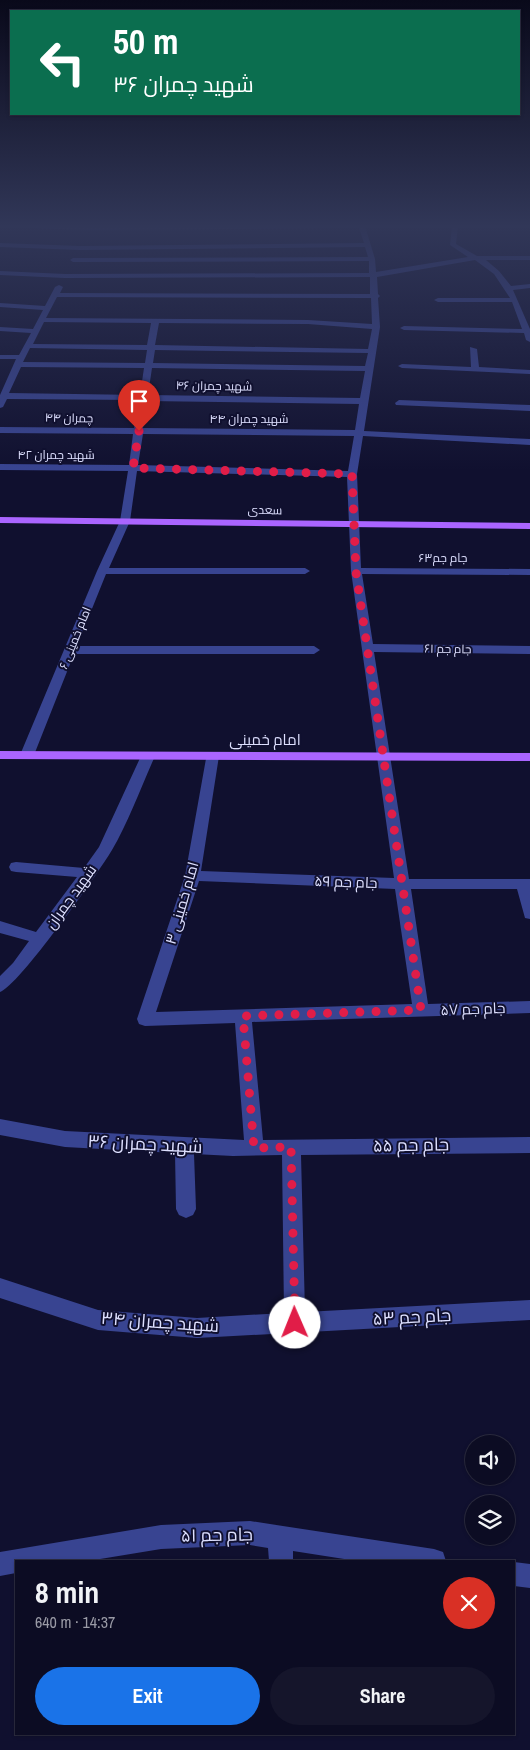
<!DOCTYPE html>
<meta charset="utf-8">
<style>
:root{--surface:#0c0c23;--page:#15152b;--text:#f1f3f6;--muted:#9a9ba6;--line:#2c2c41;--accent:#1a73e8}
body{margin:0;font-family:"Archivo Narrow",Cairo,sans-serif;background:var(--page);color:var(--text);height:100vh;display:flex;flex-direction:column;font-size:19px;white-space:nowrap}
*{box-sizing:border-box;margin:0}
p{font-size:16px;color:var(--muted)}
.icon{flex:none;width:28px;height:28px;fill:none;stroke:currentColor;stroke-width:2;stroke-linecap:round;stroke-linejoin:round}
.map{position:relative;flex:1;overflow:hidden}
.details{position:absolute;left:15px;top:1560px;width:500px;height:175px;display:flex;flex-direction:column;background:var(--surface);border-radius:0px;box-shadow:0 1px 4px #0004,0 0 0 1px var(--line)}
.details>*{flex:none}
.top-card{position:absolute;left:10px;top:10px;width:510px;height:105px;border-radius:0px;box-shadow:0 1px 4px #0004,0 0 0 1px var(--line);background:#0b6e4f;color:#fff;overflow:hidden}
.buttons{position:absolute;left:465px;top:1435px;display:grid;gap:10px}
.buttons a{display:grid;place-items:center;width:50px;height:50px;border-radius:50%;background:var(--surface);box-shadow:0 1px 4px #0004,0 0 0 1px var(--line);font-size:25px}
.pin{position:absolute;display:grid;place-items:center;width:42px;height:42px;color:#fff;margin:-51px -21px;border-radius:50% 50% 50% 0;rotate:-45deg;box-shadow:0 0 5px #0007}
.pin .icon{rotate:45deg}
.me{position:absolute;width:55px;margin:-28px;rotate:359deg;stroke-linejoin:round;filter:drop-shadow(0 0 4px #0008)}
.turn{display:flex;align-items:center;gap:18px;height:105px;padding:0 20px;font-size:22px}
.turn .icon{width:65px;height:65px;stroke-width:2.5}
.turn b{display:block;font-size:35px;line-height:42px}
.round{display:grid;place-items:center;flex:none;width:52px;height:52px;border-radius:26px;background:var(--page)}
.headline{display:flex;align-items:center;justify-content:space-between;height:85px;padding:0 20px}
h1{font-size:30px;font-weight:700;line-height:38px}
.cta{display:flex;gap:10px;margin-top:auto;padding:10px 20px}
.cta a{flex:1;height:58px;border-radius:30px;background:var(--accent);color:#fff;font-size:20px;font-weight:700;line-height:58px;text-align:center}
.cta a+a{background:var(--page);color:var(--text)}
.map>svg:first-child{display:block}
</style>
<div class="map">
<svg width="530" height="1750" viewBox="0 0 530 1750">
<rect width="100%" height="100%" fill="#10102f"/>
<g fill="none" stroke-linecap="round" stroke-linejoin="round">
<g fill="#384491" fill-rule="evenodd">
<path d="M27,226H365L375,259L376,272L468,257L450,245L452,226H458L456,244L477,256H530V260H486L499,271L511,286L530,284V288L513,290L530,329V342L526,340L524,333L404,330L400,328L404,326L522,329L512,302H438L434,300L438,298H510L494,274L475,260L377,277L378,294L380,296L378,298L380,327L364,431L530,439V445L363,436L357,474L361,568L530,569V575L362,574L373,644L530,646V654L374,652L409,879H530V919L525,918L517,889H411L428,1004L530,1001V1013L252,1022L263,1140L530,1137V1153L301,1155L305,1312L530,1300V1320L197,1338L98,1330L0,1298V1278L98,1310L197,1318L284,1313L282,1155L233,1156L194,1154L196,1209L193,1215L186,1218L179,1215L176,1209L175,1153L65,1147L0,1135V1119L65,1131L244,1140L235,1023L145,1026L139,1024L137,1019L185,876L207,753H217L219,756L201,871L394,878L351,571L347,477L137,471L130,521L109,568H305L310,571L305,574H106L77,646H314L320,650L314,654H74L34,755L27,759L20,755L97,571L120,521L128,471L0,470V464L129,465L133,434L0,433V427L134,428L139,400L7,399L3,407L0,408V395L16,359H0V355H19L31,333L0,331V327L33,329L43,310L0,307V303L45,306L55,287L59,285L63,287L60,293L370,294V277L65,278L0,275V271L65,274L369,273V261L73,262L70,260L73,258L368,257L365,247L80,250L0,247V243L80,246L364,243L359,228L90,230L30,228ZM57,297L371,298L372,324L308,320L46,318ZM44,322L151,323L147,345L33,344ZM159,323L308,324L372,329L368,349L155,345ZM30,348L147,350L145,363L23,362ZM155,350L368,353L365,366L153,363ZM21,367L144,368L140,395L9,393ZM152,368L365,371L360,398L148,395ZM147,401L359,404L355,430L143,428ZM143,434L354,436L348,471L138,465ZM199,881L395,889L412,1004L156,1012Z"/>
<polygon points="470,347 477,349 479,367 530,370 530,374 402,368 398,366 402,364 471,367"/>
<polygon points="399,400 530,405 530,411 396,405 395,403"/>
<path d="M148,752L155,756C142,785 128,823 112,850C99,872 18,987 0,992V976L13,963L29,941L0,933V921L36,932L77,877L16,872L11,871L9,867L11,863L16,862L84,868L99,847L141,756Z"/>
<polygon points="250,1521 434,1549 443,1552 446,1561 357,1561 293,1551 293,1561 269,1561 268,1548 250,1545 161,1549 88,1561 16,1561 16,1573 0,1576 0,1552 161,1525"/>
<polygon points="514,1562 530,1564 530,1588 514,1586"/>
</g>
<g fill="#aa65ff" fill-rule="evenodd">
<polygon points="0,517 530,523 530,529 0,523"/>
<polygon points="0,751 530,753 530,761 0,759"/>
</g>
</g>
<linearGradient id="sky" x2="0" y2="1"><stop stop-color="#09091a"/><stop offset="0.48" stop-color="#313758"/><stop offset="1" stop-color="#313758" stop-opacity="0"/></linearGradient>
<rect width="530" height="471" fill="url(#sky)"/>
<g fill="none" stroke-linecap="round" stroke-linejoin="round">
<polyline stroke="#e11d48" stroke-width="9" stroke-dasharray="0 16.2" points="139,431 133,468 352,474 356,572 421,1010 243,1016 254,1148 291,1147 295,1323"/>
</g>
<g text-anchor="middle" stroke-width="4" stroke-linejoin="round" paint-order="stroke">
<g font-size="12" fill="#dee0ff" stroke="#10102f">
<text transform="translate(214 386) rotate(1)" y="4">شهید چمران ۴۶</text>
<text transform="translate(69 418) rotate(1)" y="4">چمران ۴۴</text>
<text x="249" y="423">شهید چمران ۴۴</text>
<text x="56" y="459">شهید چمران ۴۲</text>
<text transform="translate(265 510) rotate(1)" y="4">سعدی</text>
<text x="443" y="562">جام جم۶۳</text>
<text transform="translate(75 638) rotate(-68)" y="4">امام خمینی ۶</text>
<text transform="translate(448 649) rotate(1)" y="4">جام جم ۶۱</text>
</g>
<g font-size="15" fill="#dee0ff" stroke="#10102f">
<text x="265" y="745">امام خمینی</text>
<text transform="translate(346 882) rotate(2)" y="5">جام جم ۵۹</text>
<text transform="translate(71 897) rotate(-54)" y="5">شهید چمران</text>
<text transform="translate(182 903) rotate(-74)" y="5">امام خمینی ۳</text>
<text transform="translate(473 1009) rotate(-2)" y="5">جام جم ۵۷</text>
</g>
<g font-size="18" fill="#dee0ff" stroke="#10102f">
<text transform="translate(145 1144) rotate(3)" y="6">شهید چمران ۳۶</text>
<text transform="translate(411 1145) rotate(-1)" y="6">جام جم ۵۵</text>
<text transform="translate(412 1317) rotate(-3)" y="6">جام جم ۵۳</text>
<text transform="translate(160 1322) rotate(4)" y="6">شهید چمران ۳۴</text>
<text transform="translate(217 1535) rotate(-1)" y="6">جام جم ۵۱</text>
</g>
</g>
</svg>
<div class="buttons">
<a><svg class="icon" aria-label="sound" viewBox="0 0 24 24"><path d="M4 9h4l5-4v14l-5-4H4zM17 9q2 3 0 6"/></svg></a>
<a><svg class="icon" aria-label="layers" viewBox="0 0 24 24"><path d="M12 4l9 5-9 5-9-5zM3 14l9 5 9-5"/></svg></a>
</div>
<div class="pin" style="left:139px;top:431px;background:#d93025"><svg class="icon" aria-label="arrive" viewBox="0 0 24 24"><path d="M6 21V4h12l-3 4 3 4H6"/></svg></div>
<svg class="me" style="left:295px;top:1323px" viewBox="-20 -20 40 40"><circle r="19" fill="#fff"/><path d="M0-13L10 11 0 6-10 11z" fill="#e11d48"/></svg>
<div class="top-card">
<div class="turn"><svg class="icon" aria-label="left" viewBox="0 0 24 24"><path d="M17 20v-9H6M10 6l-5 5 5 5"/></svg><div><b>50 m</b>شهید چمران ۳۶</div></div>
</div>
<section class="details">
<div class="headline"><div><h1>8 min</h1><p>640 m · 14:37</p></div><a class="round" style="background:#d93025;color:#fff"><svg class="icon" aria-label="close" viewBox="0 0 24 24"><path d="M6 6l12 12M18 6L6 18"/></svg></a></div>
<div class="cta"><a>Exit</a><a>Share</a></div>
</section>
</div>
